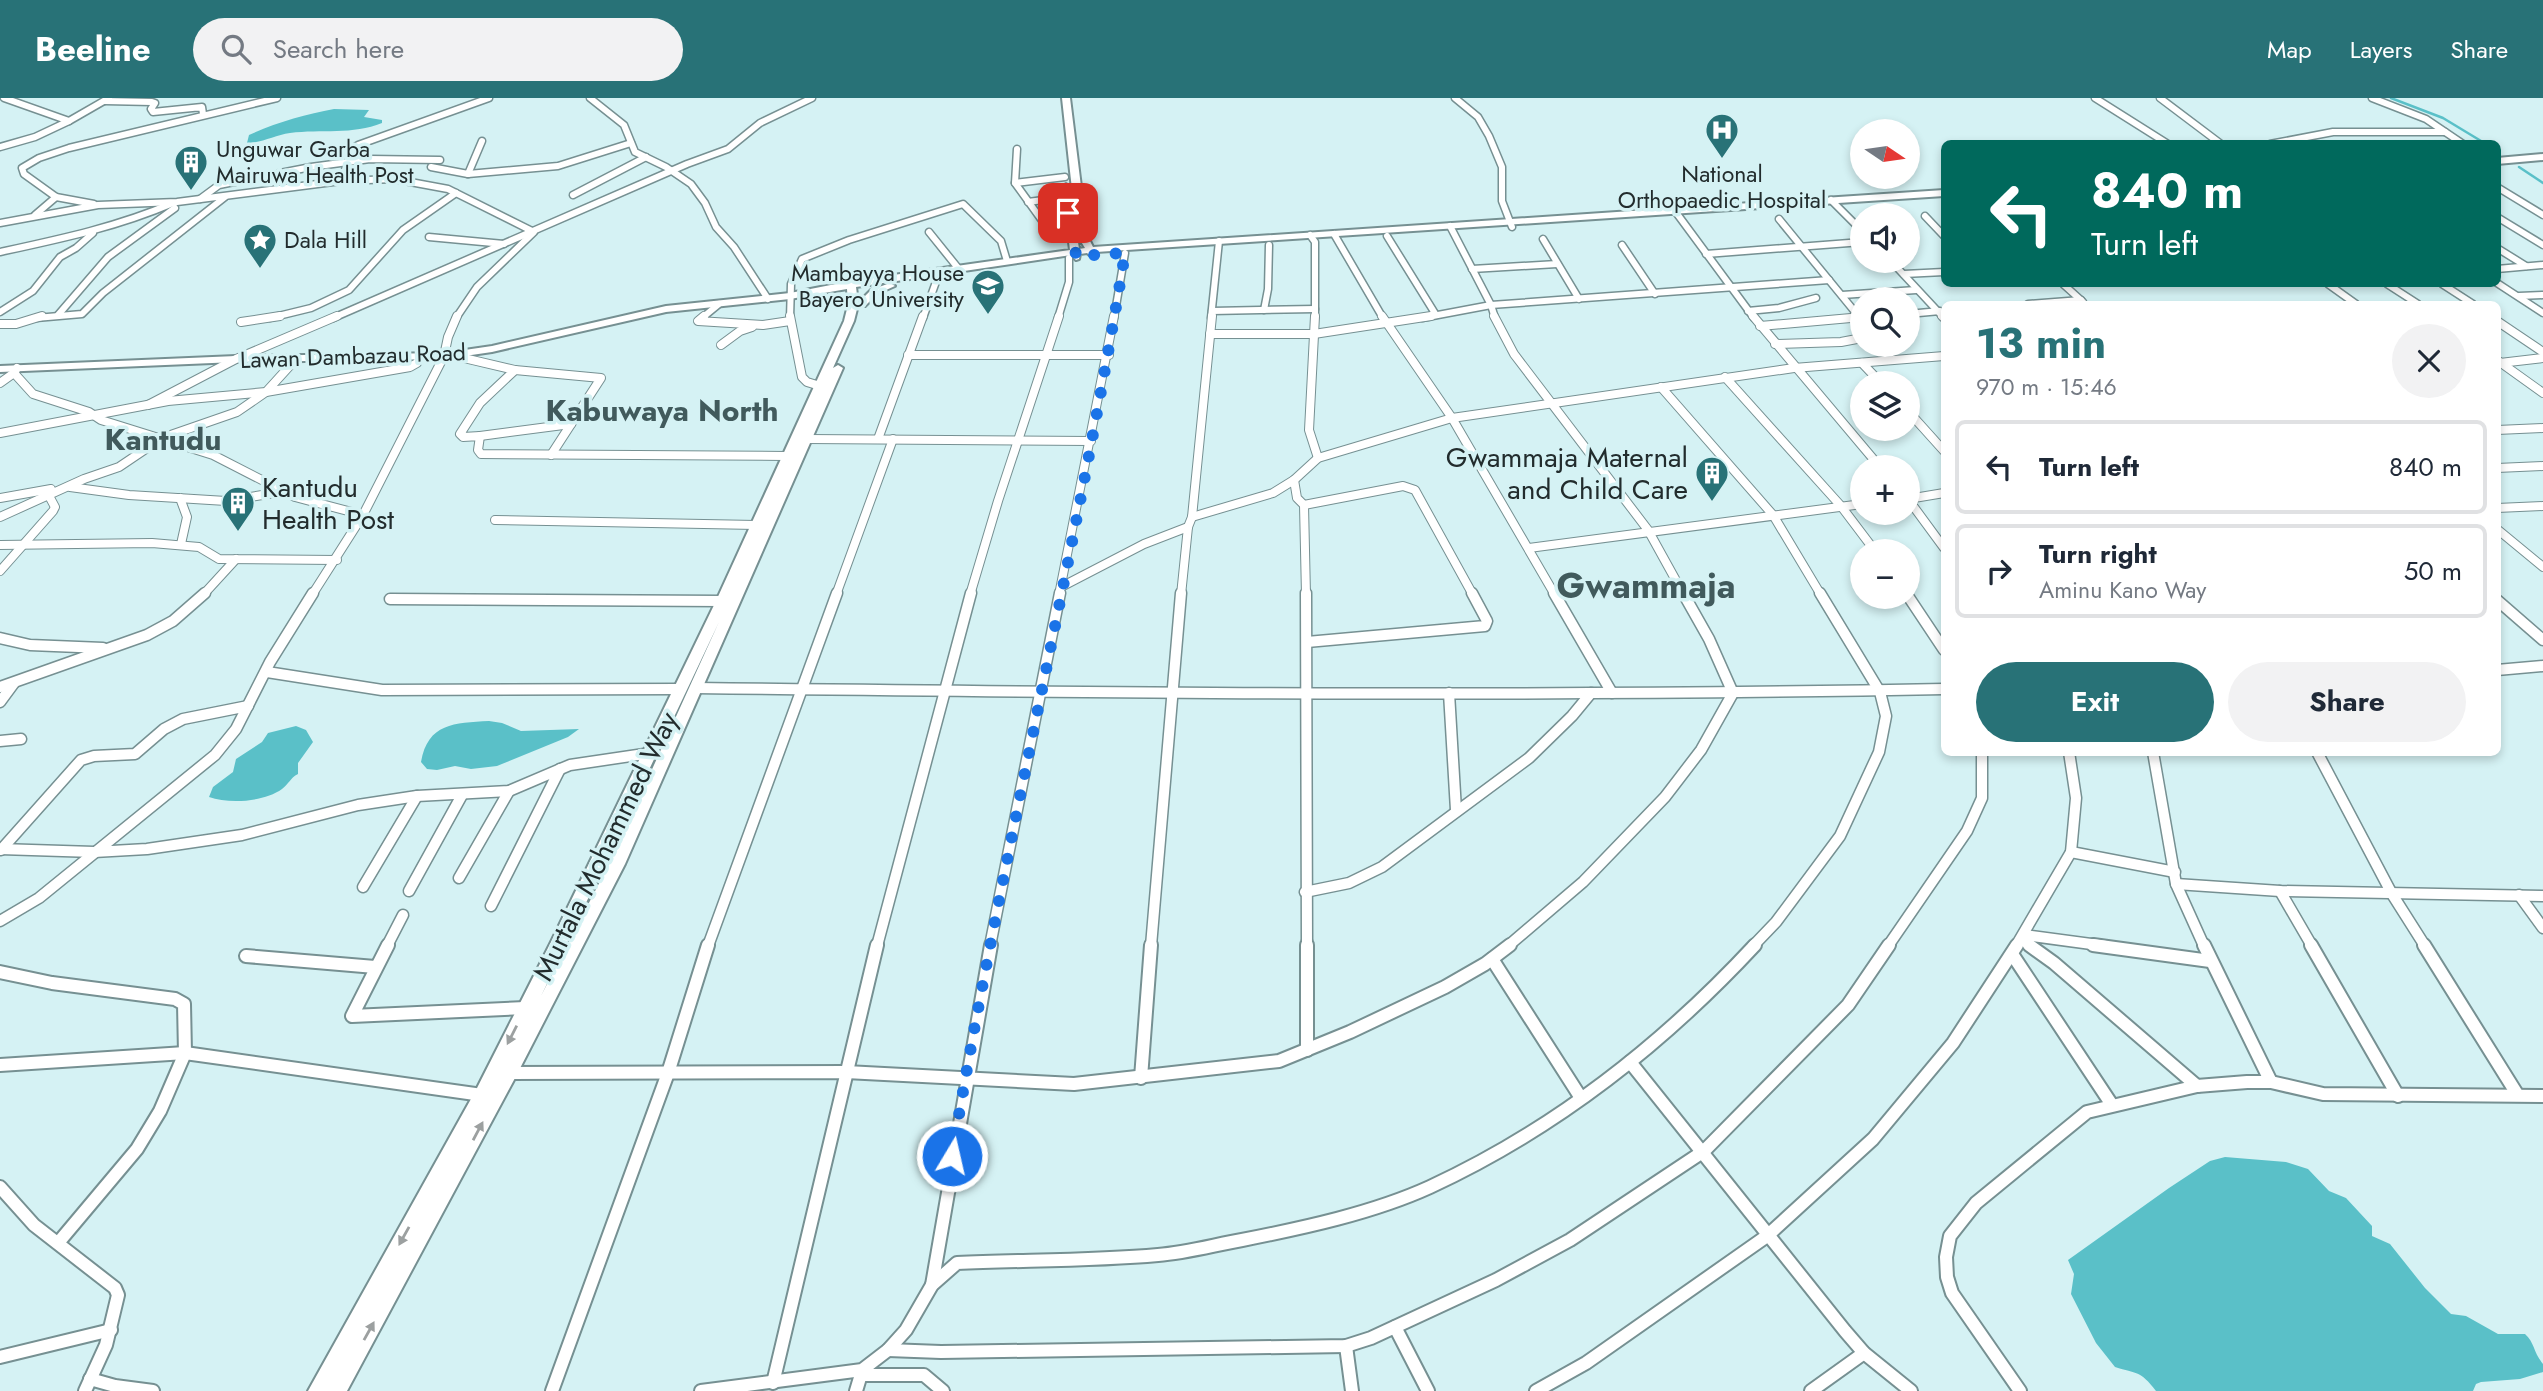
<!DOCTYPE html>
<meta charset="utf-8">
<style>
:root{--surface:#fff;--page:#f2f2f3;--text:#1f2937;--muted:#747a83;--line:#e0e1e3;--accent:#287277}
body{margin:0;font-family:Jost,sans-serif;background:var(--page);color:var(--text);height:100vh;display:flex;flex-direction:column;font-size:26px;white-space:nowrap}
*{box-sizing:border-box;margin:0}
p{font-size:23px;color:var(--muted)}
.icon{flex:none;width:38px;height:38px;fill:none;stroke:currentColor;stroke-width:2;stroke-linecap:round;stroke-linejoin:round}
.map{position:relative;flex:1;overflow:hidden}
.drawer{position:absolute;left:1941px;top:203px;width:560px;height:455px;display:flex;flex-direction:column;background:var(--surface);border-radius:10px;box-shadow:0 4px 10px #0003}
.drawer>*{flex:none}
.top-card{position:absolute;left:1941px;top:42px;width:560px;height:147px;border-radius:10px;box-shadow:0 4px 10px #0003;background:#00695c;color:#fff;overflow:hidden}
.needle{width:46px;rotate:103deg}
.fabs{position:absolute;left:1850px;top:21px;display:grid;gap:14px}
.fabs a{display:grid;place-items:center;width:70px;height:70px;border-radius:50%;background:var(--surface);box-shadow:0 4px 10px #0003;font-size:35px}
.pin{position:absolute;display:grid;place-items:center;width:60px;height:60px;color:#fff;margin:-30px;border-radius:14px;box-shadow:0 4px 10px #0006}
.me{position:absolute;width:77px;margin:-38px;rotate:9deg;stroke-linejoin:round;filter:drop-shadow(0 0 5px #0008)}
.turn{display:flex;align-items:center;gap:24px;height:147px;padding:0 35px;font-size:32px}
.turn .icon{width:91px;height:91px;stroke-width:2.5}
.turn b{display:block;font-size:49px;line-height:60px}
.round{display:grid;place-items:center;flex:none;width:74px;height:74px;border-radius:37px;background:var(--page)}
.overview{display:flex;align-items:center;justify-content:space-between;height:119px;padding:0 35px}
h1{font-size:42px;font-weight:700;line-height:52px;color:var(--accent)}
.button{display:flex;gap:14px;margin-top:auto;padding:14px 35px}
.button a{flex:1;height:80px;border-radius:42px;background:var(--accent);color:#fff;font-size:28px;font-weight:700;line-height:80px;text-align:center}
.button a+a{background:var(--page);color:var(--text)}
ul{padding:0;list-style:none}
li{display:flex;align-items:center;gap:21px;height:94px;margin:0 14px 10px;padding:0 21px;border:4px solid var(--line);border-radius:10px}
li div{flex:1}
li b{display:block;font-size:26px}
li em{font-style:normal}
header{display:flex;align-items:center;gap:42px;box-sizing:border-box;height:98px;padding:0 35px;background:var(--accent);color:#fff}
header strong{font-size:33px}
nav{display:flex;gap:38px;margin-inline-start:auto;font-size:24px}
.search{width:490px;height:63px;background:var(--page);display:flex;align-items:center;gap:18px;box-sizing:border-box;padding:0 24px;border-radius:38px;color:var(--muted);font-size:26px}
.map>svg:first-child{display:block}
</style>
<header>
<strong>Beeline</strong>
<div class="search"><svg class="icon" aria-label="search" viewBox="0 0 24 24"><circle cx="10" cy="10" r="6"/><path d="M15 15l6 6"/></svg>Search here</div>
<nav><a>Map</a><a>Layers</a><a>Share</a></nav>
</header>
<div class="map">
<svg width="2543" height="1293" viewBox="0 0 2543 1293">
<rect width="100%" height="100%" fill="#d5f2f4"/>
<g fill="#5ac0c8">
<path d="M334,11L369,12L364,19L382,22V25C353,37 321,31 290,35C275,37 262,45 247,45L249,37C275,25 306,16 334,11Z"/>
<path d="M489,623L502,625L521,633L579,631L568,639L497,668L471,671L455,668L437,672L427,671L421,664C428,625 454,625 489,623Z"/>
<path d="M296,628L306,632L313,644L298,665V676C290,680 289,686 282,691C264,704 229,706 209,699L213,689L233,674L236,661L262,644L268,635Z"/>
<path d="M2225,1059L2286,1064L2308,1071L2329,1093L2346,1100L2372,1128V1138L2390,1146L2425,1190L2451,1216L2466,1218L2498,1236H2525C2535,1245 2533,1254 2543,1266V1274L2520,1281L2481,1284L2476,1286L2473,1293H2156C2140,1272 2137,1276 2115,1269L2096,1245L2071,1196L2074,1176L2068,1162L2169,1090L2210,1063Z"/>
</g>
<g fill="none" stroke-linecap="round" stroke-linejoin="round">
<g stroke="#5ac0c8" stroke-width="2.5">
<polyline points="2391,0 2443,20 2486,46"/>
<polyline points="2519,69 2543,85"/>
</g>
<defs>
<g id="minor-far3">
<polyline points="590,0 624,27 635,54 666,69 691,86 705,105 716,129 734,149 768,201"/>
<polyline points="1455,0 1478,19 1489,38 1502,69 1502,103 1512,129"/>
<polyline points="2095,0 2168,46"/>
<polyline points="2160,0 2221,46"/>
<polyline points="2372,0 2426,21 2463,46"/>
<polyline points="105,3 152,4 155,5 151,11 153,14 202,9 203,16"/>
<polyline points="69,23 109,0"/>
<polyline points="2270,46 2333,34 2445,34"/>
<polyline points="0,49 35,39 69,23 4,0"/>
<polyline points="1017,51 1015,85 1046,128 1056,133 1071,131"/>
<polyline points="431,69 468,76 558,68 631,45"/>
<polyline points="468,76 482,43"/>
<polyline points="341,83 353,50 358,47 489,0"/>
<polyline points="1015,85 1065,79"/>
<polyline points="2497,89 2543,117"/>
<polyline points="573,97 646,59"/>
<polyline points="200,101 219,87 311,69 370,61 440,62"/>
<polyline points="1831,102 1862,133"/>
<polyline points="1028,104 1066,99"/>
<polyline points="94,106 56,99 24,76 22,70 39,60 69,50 277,0"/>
<polyline points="1675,113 1754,220"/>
<polyline points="35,117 56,99"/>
<polyline points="1925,118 1944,138"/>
<polyline points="2497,119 2543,147"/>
<polyline points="1779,121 1860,220"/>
<polyline points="0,125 98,107 177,104 341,83 394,81 448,91 534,134 477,189 456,220"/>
<polyline points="1450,128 1491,207 1495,220"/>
<polyline points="929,134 958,170"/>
<polyline points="1334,136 1383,220"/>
<polyline points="1310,137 1315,144 1315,220"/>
<polyline points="1387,138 1436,217"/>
<polyline points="429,139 504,146"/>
<polyline points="1543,141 1579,201"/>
<polyline points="1622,147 1655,196"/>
<polyline points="2497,150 2526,168"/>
<path d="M0,154C60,141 117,129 173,105"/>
<polyline points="1706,156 1862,144"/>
<polyline points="1891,163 1944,220"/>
<polyline points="1472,171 1557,166"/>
<polyline points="2497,171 2543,167"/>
<polyline points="1904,176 1944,174"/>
<polyline points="2497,185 2543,215"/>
<polyline points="2063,186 2083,204"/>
<polyline points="2328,186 2356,206"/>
<polyline points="2387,186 2418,206"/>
<polyline points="2442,186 2473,206"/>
<polyline points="1842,197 1916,192"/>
<polyline points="2519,198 2543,197"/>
<polyline points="2028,206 2081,202"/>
<polyline points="1264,212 1268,191 1269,147"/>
<polyline points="1212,213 1315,211"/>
<polyline points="1748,213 1779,210 1816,200"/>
<polyline points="0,214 33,193 60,159 76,150 93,135"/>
<polyline points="1908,216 1940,213"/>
<polyline points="58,217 108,159 175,110"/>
<polyline points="36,220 82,216 103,195 225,99"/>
<polyline points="270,220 311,210 349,192 403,132 456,95"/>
<polyline points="333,220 687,66 728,51 760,25 812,0"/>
<polyline points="702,220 719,206"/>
<polyline points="790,220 791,186 802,161 849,142 963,106 1001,143 1007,163"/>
<polyline points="923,220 937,181"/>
<polyline points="1058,220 1069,184 1069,160"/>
<polyline points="1114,220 1125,155"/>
<polyline points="1211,220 1219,143"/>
<polyline points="1422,220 1491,207 1829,182"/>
<polyline points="1854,220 1862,219"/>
</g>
<g id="minor-far2">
<polyline points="704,218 698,223 763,227 790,223"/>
<polyline points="790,218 802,279 807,284 820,288"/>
<polyline points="1315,218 1309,332 1318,360"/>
<polyline points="1382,218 1452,320 1555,497"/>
<polyline points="1494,218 1514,256 1648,432 1684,497"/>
<polyline points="1753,218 1880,369"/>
<polyline points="1858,218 1860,220"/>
<polyline points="1942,218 1944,220"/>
<polyline points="2497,223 2543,254"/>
<polyline points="241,224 280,218"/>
<polyline points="0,226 16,226 42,218"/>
<polyline points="1760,228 1862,219"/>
<polyline points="1210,236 1314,236 1431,218"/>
<polyline points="1775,246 1841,244 1862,240"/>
<polyline points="721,247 740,233 752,229"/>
<polyline points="451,257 515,272 480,305 460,336 463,339 480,338 478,352 481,356 786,358"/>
<polyline points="908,257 1109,257"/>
<polyline points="2497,262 2543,295"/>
<polyline points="1862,265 1881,285"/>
<polyline points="2500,265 2543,260"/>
<polyline points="17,270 14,275 33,296 89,314 101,322 213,357 295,399 363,417"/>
<polyline points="515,272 601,280 551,357"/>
<polyline points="1725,279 1841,408 1875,453"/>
<polyline points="0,285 14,275"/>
<polyline points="1661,289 1773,417 1821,497"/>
<polyline points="148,307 236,261 337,218"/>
<polyline points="1908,313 1944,353"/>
<polyline points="2497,332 2543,330"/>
<polyline points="0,335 168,303 266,294 410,269 417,265 420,259"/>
<polyline points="480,338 571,326"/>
<polyline points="807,341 1091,343"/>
<polyline points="878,341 923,218"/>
<polyline points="2497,370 2543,368"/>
<polyline points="1294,382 1297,400 1304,407 1306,497"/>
<polyline points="70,389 129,397 226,403 280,394"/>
<polyline points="0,400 51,391"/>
<polyline points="180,400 187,419 181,446"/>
<polyline points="1908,401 1944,450"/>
<polyline points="1908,401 1944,395"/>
<polyline points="1304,407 1403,388 1415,392 1473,497"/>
<polyline points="2497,410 2543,408"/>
<polyline points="0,419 84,381 119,369 162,340 237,314 266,294 296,261"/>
<polyline points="1192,419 1273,395 1294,382 1318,360 1452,320 1794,270 1944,258"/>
<polyline points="495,422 756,427"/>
<polyline points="2497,431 2543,469"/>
<polyline points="0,447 152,445 199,449 219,461 337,462"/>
<polyline points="1529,450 1862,406"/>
<polyline points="0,473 53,413 55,409 48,396"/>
<polyline points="1061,489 1144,446 1188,429"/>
<polyline points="203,497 236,461"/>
<polyline points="312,497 363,417 444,258 448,239 457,218"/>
<polyline points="836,497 893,341"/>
<polyline points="970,497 998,403 1059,218"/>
<polyline points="1059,497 1114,218"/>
<polyline points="1181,497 1188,429 1192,419 1212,218"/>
</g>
<g id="minor-far1">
<polyline points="1306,495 1307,848"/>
<polyline points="1554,495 1612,595"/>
<polyline points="1908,498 1944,552"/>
<polyline points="390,501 722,503"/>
<polyline points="2497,502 2543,542"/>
<polyline points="0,540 30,547 103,550"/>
<polyline points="1307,544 1485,528 1487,523 1472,495"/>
<polyline points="2497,572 2543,568"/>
<polyline points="267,574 382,592 680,591"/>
<polyline points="0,589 147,537 173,523 205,495"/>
<path d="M696,590C1112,595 1528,599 1944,591"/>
<polyline points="1449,595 1456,712"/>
<polyline points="0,604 14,585"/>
<polyline points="0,643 21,641"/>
<polyline points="2153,654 2176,786 2204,848"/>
<polyline points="2317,654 2392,796 2425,848"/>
<polyline points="0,751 94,754 147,751 242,737 358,707 417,698 509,693 570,667 651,655"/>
<polyline points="1,752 81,662 94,658 135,656 164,631 183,621 248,608"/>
<polyline points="2071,754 2175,774"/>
<polyline points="459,780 509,693"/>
<polyline points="2176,786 2280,793 2543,798"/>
<polyline points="363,789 417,698"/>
<polyline points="409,793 462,697"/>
<polyline points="2280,793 2312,848"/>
<polyline points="1305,794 1349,785 1382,769 1529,660 1572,618 1591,595"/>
<polyline points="2519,797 2543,830"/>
<polyline points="491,808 560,671"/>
<polyline points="0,823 39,800 215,657 236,631 270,564 313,495"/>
<polyline points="2024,837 2106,848"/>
<polyline points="2021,841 2031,848"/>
<polyline points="387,848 403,817"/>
<polyline points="708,848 837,495"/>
<polyline points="877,848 971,495"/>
<polyline points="990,848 1060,495"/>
<polyline points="1151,848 1181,495"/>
<polyline points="1508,848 1583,784 1665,699 1701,652 1733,595 1709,541 1683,495"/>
<polyline points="1753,848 1776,824 1840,738 1879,654 1886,618 1880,594 1820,495"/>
<polyline points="1888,848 1967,733 1982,700 1982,654"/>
<polyline points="2016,848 2071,754 2076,700 2069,654"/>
</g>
<g id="minor">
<polyline points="388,847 352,918 525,910"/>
<polyline points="1307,847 1307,952"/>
<polyline points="2029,847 2054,865 2197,988"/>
<polyline points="2093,847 2210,863"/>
<polyline points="2204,847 2271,984"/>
<polyline points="2311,847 2398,998"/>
<polyline points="2424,847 2517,996"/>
<polyline points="2012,856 2112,1007"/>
<polyline points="246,858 375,869"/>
<polyline points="1492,861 1581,1000"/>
<polyline points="0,874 52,885 175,901 184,906 185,955 160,1013 137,1051 58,1145"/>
<polyline points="1630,964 1845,1233 1864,1255 1911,1293"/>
<polyline points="0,967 185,955 482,997"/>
<polyline points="509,975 846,974 1074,986 1279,963 1350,934 1445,889 1485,866 1510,847"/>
<polyline points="1141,980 1151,847"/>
<polyline points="0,1089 34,1127 115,1190 118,1197 106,1247 85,1293"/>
<polyline points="932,1187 991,847"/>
<polyline points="1395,1229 1428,1293"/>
<polyline points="1346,1248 1352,1293"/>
<polyline points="888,1252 941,1254 1346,1248 1371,1240 1496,1182 1570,1142 1704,1053 1848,907 1889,847"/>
<polyline points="0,1259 111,1232"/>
<polyline points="861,1277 924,1277 943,1293"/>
<polyline points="90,1281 115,1288 153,1293"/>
<polyline points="773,1285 877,847"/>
<polyline points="552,1293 668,975 708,847"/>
<path d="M701,1293L862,1272L888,1252L906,1232L932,1187L957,1165C1024,1162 1092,1163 1158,1157C1186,1155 1214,1147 1242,1142C1303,1130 1373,1115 1430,1089C1553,1032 1663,946 1755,847"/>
<polyline points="856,1293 862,1273"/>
<polyline points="1536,1293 1586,1265 1767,1138 1873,1041 1953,945 2017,847"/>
<polyline points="1811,1293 1864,1255"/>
<polyline points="2020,1293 1952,1195 1947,1179 1946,1159 1950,1138 1976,1105 2087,1014 2197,988 2247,984 2271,984 2323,996 2543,998"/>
</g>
<g id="secondary">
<path d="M1062,0H1070L1087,137L1093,149L1944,92V98L1096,154L1098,157L1093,160L1087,155L1080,156L1079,161L1076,162L1071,157L856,189L858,205L871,192L890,185L895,188L877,196L865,208L858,207L854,223L833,270L838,267L843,270L625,766L515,980L347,1293H308L476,992L551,844L716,503L844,223L848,207L847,191L790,201L666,214L492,254L444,261L236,264L0,274V268L236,258L444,255L492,248L666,208L790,195L851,183L1070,152L1062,89L1066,86L1070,89L1079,151L1085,150L1077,137ZM719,524L609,766L541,898L567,845Z"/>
<polygon points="2543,56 2543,62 2497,66 2497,60"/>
</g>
</defs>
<use href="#minor-far3" stroke="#769092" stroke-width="9"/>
<use href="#minor-far2" stroke="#769092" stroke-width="10"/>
<use href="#minor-far1" stroke="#769092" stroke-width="13"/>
<use href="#minor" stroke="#769092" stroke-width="16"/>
<use href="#secondary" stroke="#769092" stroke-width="4"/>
<use href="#minor-far3" stroke="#fff" stroke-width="6"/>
<use href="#minor-far2" stroke="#fff" stroke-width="8"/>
<use href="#minor-far1" stroke="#fff" stroke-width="10"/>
<use href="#minor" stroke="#fff" stroke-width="12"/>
<use href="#secondary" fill="#fff" fill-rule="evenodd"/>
</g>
<defs><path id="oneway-solid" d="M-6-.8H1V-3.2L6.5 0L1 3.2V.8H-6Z" transform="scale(1.75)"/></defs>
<g fill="#9ca0a0">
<use href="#oneway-solid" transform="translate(512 937) rotate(117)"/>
<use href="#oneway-solid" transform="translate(478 1033) rotate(-62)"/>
<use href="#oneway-solid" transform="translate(404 1138) rotate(119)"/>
<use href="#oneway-solid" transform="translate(369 1233) rotate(-61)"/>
</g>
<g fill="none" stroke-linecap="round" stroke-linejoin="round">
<path stroke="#1a73e8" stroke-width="12" stroke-dasharray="0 21.6" d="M952,1058C1002,756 1076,458 1125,155L1093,157L1090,152L1074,155L1068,115"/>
</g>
<defs>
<symbol id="hospital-pin" viewBox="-11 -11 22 30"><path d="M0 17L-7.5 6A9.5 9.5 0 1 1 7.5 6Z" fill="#287277" stroke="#d5f2f4"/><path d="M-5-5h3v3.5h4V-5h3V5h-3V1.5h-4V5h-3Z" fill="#fff"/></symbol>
<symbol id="building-pin" viewBox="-11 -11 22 30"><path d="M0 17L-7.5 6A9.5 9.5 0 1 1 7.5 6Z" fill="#287277" stroke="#d5f2f4"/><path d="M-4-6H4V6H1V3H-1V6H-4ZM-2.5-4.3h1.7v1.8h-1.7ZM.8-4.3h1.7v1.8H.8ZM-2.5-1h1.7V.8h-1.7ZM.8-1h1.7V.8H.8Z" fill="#fff"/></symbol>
<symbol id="sight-pin" viewBox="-11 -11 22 30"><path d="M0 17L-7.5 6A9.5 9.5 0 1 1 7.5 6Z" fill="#287277" stroke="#d5f2f4"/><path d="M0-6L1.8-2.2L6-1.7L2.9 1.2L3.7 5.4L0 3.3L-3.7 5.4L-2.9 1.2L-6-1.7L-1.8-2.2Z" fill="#fff"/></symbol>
<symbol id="university-pin" viewBox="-11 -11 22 30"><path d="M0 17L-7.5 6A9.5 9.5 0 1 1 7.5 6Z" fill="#287277" stroke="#d5f2f4"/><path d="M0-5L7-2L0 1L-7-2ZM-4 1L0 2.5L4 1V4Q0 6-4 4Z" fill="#fff"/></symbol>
</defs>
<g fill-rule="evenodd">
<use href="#hospital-pin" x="1703" y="13" width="38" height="52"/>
<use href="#building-pin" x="172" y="45" width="38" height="52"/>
<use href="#sight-pin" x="241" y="123" width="38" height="52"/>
<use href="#university-pin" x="969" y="169" width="38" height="52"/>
<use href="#building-pin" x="1693" y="356" width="38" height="52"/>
<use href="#building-pin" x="219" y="386" width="38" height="52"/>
</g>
<g text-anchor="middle" stroke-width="7" stroke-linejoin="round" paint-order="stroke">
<g font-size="23" fill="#222c2d" stroke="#d5f2f4" text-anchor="start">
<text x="216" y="59">Unguwar Garba<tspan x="216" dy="26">Mairuwa Health Post</tspan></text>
<text x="1722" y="84" text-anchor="middle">National<tspan x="1722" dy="26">Orthopaedic Hospital</tspan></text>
<text x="284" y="150">Dala Hill</text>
<text x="964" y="183" text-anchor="end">Mambayya House<tspan x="964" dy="26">Bayero University</tspan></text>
</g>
<g font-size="23" fill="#222c2d" stroke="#d5f2f4">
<text transform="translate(353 258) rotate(-2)" y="8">Lawan Dambazau Road</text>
</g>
<g font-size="28" fill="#222c2d" stroke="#d5f2f4" text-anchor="end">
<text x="1688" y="369">Gwammaja Maternal<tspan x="1688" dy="32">and Child Care</tspan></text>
<text x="262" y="399" text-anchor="start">Kantudu<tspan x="262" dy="32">Health Post</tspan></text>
</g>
<g font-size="28" fill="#222c2d" stroke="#d5f2f4">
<text transform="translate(605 748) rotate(-64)" y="10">Murtala Mohammed Way</text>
</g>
<g font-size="30" font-weight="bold" fill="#415a5c" stroke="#d5f2f4">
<text x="662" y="323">Kabuwaya North</text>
<text x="163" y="352">Kantudu</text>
</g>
<g font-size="35" font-weight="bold" fill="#415a5c" stroke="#d5f2f4">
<text x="1646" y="500">Gwammaja</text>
</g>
</g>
</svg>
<div class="fabs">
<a><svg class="needle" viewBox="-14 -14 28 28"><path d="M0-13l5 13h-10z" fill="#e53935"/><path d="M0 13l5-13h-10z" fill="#747a83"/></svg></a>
<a><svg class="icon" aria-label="sound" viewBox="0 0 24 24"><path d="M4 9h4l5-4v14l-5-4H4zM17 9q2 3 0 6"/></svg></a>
<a><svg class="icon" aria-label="search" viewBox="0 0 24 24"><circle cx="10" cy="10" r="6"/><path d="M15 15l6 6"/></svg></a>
<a><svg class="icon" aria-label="layers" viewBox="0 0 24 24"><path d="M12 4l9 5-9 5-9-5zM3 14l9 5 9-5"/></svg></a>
<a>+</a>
<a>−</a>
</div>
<div class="pin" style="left:1068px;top:115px;background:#d93025"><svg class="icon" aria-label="arrive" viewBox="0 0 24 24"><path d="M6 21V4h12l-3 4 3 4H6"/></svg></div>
<svg class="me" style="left:952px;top:1058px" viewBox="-20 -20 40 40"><circle r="17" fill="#1a73e8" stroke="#fff" stroke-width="3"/><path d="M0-11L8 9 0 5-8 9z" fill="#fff"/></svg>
<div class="top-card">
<div class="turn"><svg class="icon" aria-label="left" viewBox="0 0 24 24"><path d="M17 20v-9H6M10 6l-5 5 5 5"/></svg><div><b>840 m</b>Turn left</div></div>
</div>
<section class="drawer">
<div class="overview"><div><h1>13 min</h1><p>970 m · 15:46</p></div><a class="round"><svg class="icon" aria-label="close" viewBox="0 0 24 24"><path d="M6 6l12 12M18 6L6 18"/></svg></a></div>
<ul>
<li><svg class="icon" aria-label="left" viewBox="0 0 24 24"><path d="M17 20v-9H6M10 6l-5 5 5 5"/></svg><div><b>Turn left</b></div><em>840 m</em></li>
<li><svg class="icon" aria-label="right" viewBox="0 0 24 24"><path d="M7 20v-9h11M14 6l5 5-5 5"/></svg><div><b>Turn right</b><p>Aminu Kano Way</p></div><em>50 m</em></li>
</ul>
<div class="button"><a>Exit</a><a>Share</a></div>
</section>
</div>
